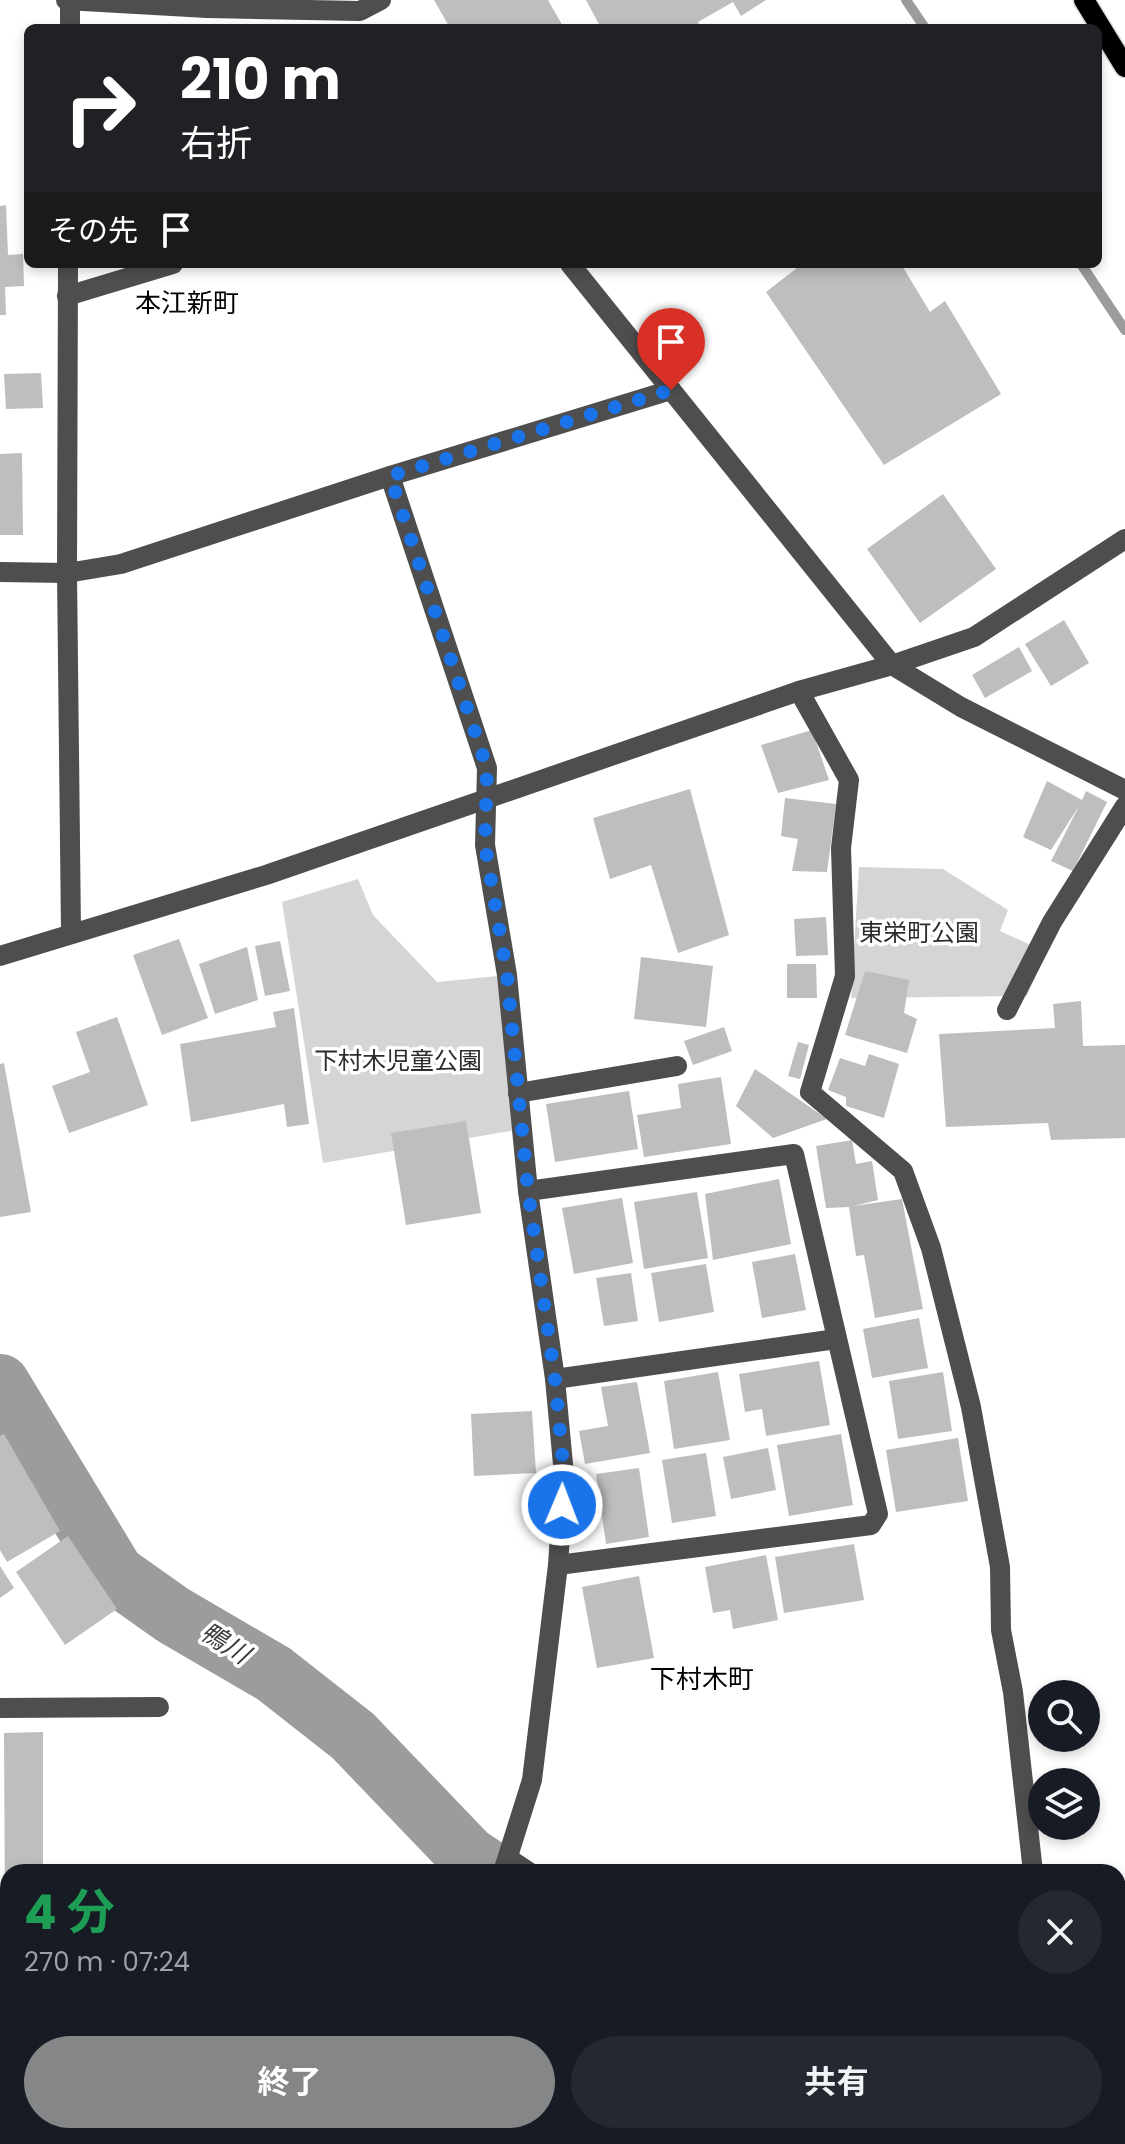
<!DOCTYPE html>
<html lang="ja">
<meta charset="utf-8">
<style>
:root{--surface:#171b24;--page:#242831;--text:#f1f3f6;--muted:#9ea1a6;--accent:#858687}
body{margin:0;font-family:Poppins,"Noto Sans JP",sans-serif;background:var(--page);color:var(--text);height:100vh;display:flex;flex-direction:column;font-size:30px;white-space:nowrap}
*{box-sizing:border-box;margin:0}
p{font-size:26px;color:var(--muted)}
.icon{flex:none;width:44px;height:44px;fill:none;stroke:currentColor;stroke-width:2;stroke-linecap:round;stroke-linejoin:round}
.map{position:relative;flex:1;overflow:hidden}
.sheet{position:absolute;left:0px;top:1864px;width:1126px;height:280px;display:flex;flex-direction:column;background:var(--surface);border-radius:24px 24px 0 0;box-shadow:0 4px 12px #0003}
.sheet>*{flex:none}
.guide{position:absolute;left:24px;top:24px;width:1078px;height:244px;border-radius:12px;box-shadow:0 4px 12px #0003;background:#202124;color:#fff;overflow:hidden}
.fabs{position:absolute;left:1028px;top:1680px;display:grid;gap:16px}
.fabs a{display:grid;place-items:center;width:72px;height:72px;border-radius:50%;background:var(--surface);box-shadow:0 4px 12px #0003;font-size:40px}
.pin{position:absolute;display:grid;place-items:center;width:68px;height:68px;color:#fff;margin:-82px -34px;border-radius:50% 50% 50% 0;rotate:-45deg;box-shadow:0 0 8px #0007}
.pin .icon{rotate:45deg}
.me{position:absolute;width:88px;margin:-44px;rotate:1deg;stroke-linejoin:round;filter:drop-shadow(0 0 6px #0008)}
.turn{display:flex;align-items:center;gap:28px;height:168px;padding:0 24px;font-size:36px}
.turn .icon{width:104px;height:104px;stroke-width:2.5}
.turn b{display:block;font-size:56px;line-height:68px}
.then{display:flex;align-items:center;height:76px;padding:0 24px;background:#0003;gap:16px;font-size:30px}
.round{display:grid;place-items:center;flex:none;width:84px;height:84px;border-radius:42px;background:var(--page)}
.head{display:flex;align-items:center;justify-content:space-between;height:136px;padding:0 24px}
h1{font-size:48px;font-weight:700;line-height:60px;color:#1e9e55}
.primary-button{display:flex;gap:16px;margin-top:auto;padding:16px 24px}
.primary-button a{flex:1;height:92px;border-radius:48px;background:var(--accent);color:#fff;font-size:32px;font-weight:700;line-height:92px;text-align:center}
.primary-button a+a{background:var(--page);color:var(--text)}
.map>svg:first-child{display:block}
</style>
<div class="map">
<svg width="1125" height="2144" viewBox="0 0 1125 2144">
<rect width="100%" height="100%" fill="#fff"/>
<g fill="#d5d5d5">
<polygon points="859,867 943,869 1008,910 1000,931 1046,952 1027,996 851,998"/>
<polygon points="358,879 373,915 437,982 507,975 522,1129 323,1163 282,902"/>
</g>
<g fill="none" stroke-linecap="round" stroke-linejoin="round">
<g stroke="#9c9c9c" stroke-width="10">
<polyline points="906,0 925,28"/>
<polyline points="1081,264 1125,330"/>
</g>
<g stroke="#9c9c9c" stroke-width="60">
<polyline points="0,1384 115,1574 173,1615 274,1674 353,1736 468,1856 492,1872"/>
<polyline points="875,2136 877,2144"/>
</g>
</g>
<g fill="#bebebe">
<polygon points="434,0 548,0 564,28 450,28"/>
<polygon points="586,0 766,0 741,16 733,2 698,22 700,28 601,28"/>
<polygon points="6,205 8,255 23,254 24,286 5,287 6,315 0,315 0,206"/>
<polygon points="802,264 901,264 930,312 945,301 1001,394 884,465 766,292"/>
<polygon points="41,373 43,408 6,409 4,374"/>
<polygon points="22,453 23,535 0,535 0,454"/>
<polygon points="943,494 996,569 920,623 867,549"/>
<polygon points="1064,620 1089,663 1051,686 1025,644"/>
<polygon points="1019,647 1032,671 985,698 972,675"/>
<polygon points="812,730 829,780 778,793 761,745"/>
<polygon points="1047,781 1082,800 1086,791 1107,802 1073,871 1051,861 1079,806 1051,850 1023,837"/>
<polygon points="690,789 729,935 678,953 651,865 610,879 593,818"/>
<polygon points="785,798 836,804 827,872 792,871 798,839 781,836"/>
<polygon points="826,917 828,955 796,956 794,919"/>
<polygon points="179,939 208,1018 162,1035 133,955"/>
<polygon points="280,941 290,991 265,996 255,946"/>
<polygon points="247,947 258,1000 215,1014 199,964"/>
<polygon points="641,957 713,966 706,1027 634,1019"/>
<polygon points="787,964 816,964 817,998 787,998"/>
<polygon points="865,971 909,980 904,1013 917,1019 907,1053 845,1035"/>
<polygon points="1081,1001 1083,1046 1125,1045 1125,1138 1051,1140 1048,1123 946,1127 939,1034 1055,1028 1053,1004"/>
<polygon points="294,1008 309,1124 287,1127 284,1104 191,1122 180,1044 276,1027 273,1012"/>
<polygon points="117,1017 148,1105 69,1133 52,1086 90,1072 76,1032"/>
<polygon points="724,1027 732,1051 693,1065 684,1041"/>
<polygon points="798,1042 809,1045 800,1079 788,1076"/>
<polygon points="869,1054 899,1064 884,1118 846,1106 846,1097 828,1090 840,1058 865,1066"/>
<polygon points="4,1063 31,1212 0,1217 0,1064"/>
<polygon points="755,1069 827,1119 773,1138 736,1106"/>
<polygon points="721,1077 731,1144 644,1157 637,1115 681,1108 678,1084"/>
<polygon points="629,1091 638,1149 555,1162 546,1104"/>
<polygon points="466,1121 481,1213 406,1225 391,1133"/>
<polygon points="852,1140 856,1164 872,1161 878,1200 853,1206 902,1199 923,1309 875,1318 864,1255 856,1256 849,1207 826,1208 816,1146"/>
<polygon points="779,1179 791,1244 713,1260 705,1194"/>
<polygon points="697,1192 708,1258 644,1269 634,1202"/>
<polygon points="622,1198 633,1263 574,1274 562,1208"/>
<polygon points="795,1254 806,1310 762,1318 752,1262"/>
<polygon points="706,1264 714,1312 659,1322 651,1273"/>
<polygon points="631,1273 638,1321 604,1326 596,1278"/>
<polygon points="919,1318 928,1368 872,1378 863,1329"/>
<polygon points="819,1361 830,1425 766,1436 762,1409 745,1412 739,1374"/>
<polygon points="718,1372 730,1440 674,1449 664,1381"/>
<polygon points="943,1372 952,1431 898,1439 889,1381"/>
<polygon points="637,1382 650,1453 585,1464 579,1431 608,1426 601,1387"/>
<polygon points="532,1411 536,1473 474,1476 471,1414"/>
<polygon points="4,1434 60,1531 7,1562 0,1550 0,1436"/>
<polygon points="841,1434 853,1505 789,1516 777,1445"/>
<polygon points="958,1438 968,1501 896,1512 886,1450"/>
<polygon points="768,1448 776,1490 731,1499 723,1457"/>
<polygon points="706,1453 716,1516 672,1523 662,1460"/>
<polygon points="639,1468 649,1537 606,1544 596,1474"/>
<polygon points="68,1536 117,1609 65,1645 16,1572"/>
<polygon points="854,1544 864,1600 784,1613 775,1557"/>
<polygon points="766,1555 778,1620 733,1629 730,1610 713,1613 705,1567"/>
<polygon points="0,1566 14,1588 0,1598"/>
<polygon points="639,1576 654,1658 597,1668 582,1587"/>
<polygon points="43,1732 43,1872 8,1872 8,1921 5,1921 4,1733"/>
<polygon points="1118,2057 1125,2085 1125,2144 1024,2144 1023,2136 1118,2136"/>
<polygon points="902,2136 995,2136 997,2144 904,2144"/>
</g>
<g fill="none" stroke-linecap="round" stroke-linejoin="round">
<defs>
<polyline id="major" points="1084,0 1125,67"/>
</defs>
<use href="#major" stroke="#dbdbdb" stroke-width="23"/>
<g stroke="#4e4e4e" stroke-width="20">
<polyline points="66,0 207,8 360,11 381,0"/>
<polyline points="70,28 70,0"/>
<polyline points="68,264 67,573 71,932"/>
<polyline points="570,264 892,665 961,707 1125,790"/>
<polyline points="67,296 173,264"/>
<polyline points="390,476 487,768 485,845 507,975 528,1191 555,1379 564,1475 558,1565 532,1780 503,1872"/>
<polyline points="0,572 67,573 121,564 390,476 671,390"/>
<polyline points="799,691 849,780 841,848 845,976 810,1092 903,1171 931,1248 971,1407 1000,1567 1001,1630 1013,1692 1033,1872"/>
<polyline points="0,956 266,875 799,691 892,665 974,637 1125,539"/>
<polyline points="1007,1010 1052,922 1125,806"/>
<polyline points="518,1093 677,1066"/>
<polyline points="528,1191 794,1154 878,1514 871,1525 558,1565"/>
<polyline points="555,1379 836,1339"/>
<polyline points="0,1708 159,1707"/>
<polyline points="508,1858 529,1872"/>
<polyline points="1118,1955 1125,1962"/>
<polyline points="500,2136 502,2144"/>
<polyline points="379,2144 413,2136"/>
</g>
<use href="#major" stroke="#000" stroke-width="20"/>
</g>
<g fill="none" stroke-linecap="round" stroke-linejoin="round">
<polyline stroke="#1a73e8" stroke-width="14" stroke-dasharray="0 25.2" points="562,1505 564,1475 555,1379 528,1191 507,975 485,845 487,768 390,476 671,390"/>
</g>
<g text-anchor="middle" stroke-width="7" stroke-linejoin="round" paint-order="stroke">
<g font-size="24" fill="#2c2c2c" stroke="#fff">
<text x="919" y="941">東栄町公園</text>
<text x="398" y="1069">下村木児童公園</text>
</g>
<g font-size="26" fill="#000" stroke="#fff">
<text x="187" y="312">本江新町</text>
<text x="702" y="1688">下村木町</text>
</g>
<g font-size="26" font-style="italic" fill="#3d3d3d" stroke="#fff">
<text transform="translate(225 1643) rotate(32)" y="9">鴨川</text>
</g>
</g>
</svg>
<div class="fabs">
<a><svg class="icon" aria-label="search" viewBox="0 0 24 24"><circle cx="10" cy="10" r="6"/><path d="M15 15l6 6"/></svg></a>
<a><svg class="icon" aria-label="layers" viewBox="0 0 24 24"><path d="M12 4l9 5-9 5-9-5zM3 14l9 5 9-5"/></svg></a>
</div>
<div class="pin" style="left:671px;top:390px;background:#d93025"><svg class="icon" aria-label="arrive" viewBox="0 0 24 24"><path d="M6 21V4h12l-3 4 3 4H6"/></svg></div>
<svg class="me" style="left:562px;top:1505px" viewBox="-20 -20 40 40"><circle r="17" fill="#1a73e8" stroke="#fff" stroke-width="3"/><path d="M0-11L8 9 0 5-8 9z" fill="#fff"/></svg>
<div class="guide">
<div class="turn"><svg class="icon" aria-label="right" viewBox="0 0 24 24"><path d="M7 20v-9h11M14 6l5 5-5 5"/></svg><div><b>210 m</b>右折</div></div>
<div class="then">その先<svg class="icon" aria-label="arrive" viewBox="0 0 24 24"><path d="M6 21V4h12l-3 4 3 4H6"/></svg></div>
</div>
<section class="sheet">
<div class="head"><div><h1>4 分</h1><p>270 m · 07:24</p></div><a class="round"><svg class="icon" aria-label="close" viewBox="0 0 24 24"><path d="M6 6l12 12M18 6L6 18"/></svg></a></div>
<div class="primary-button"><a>終了</a><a>共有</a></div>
</section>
</div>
